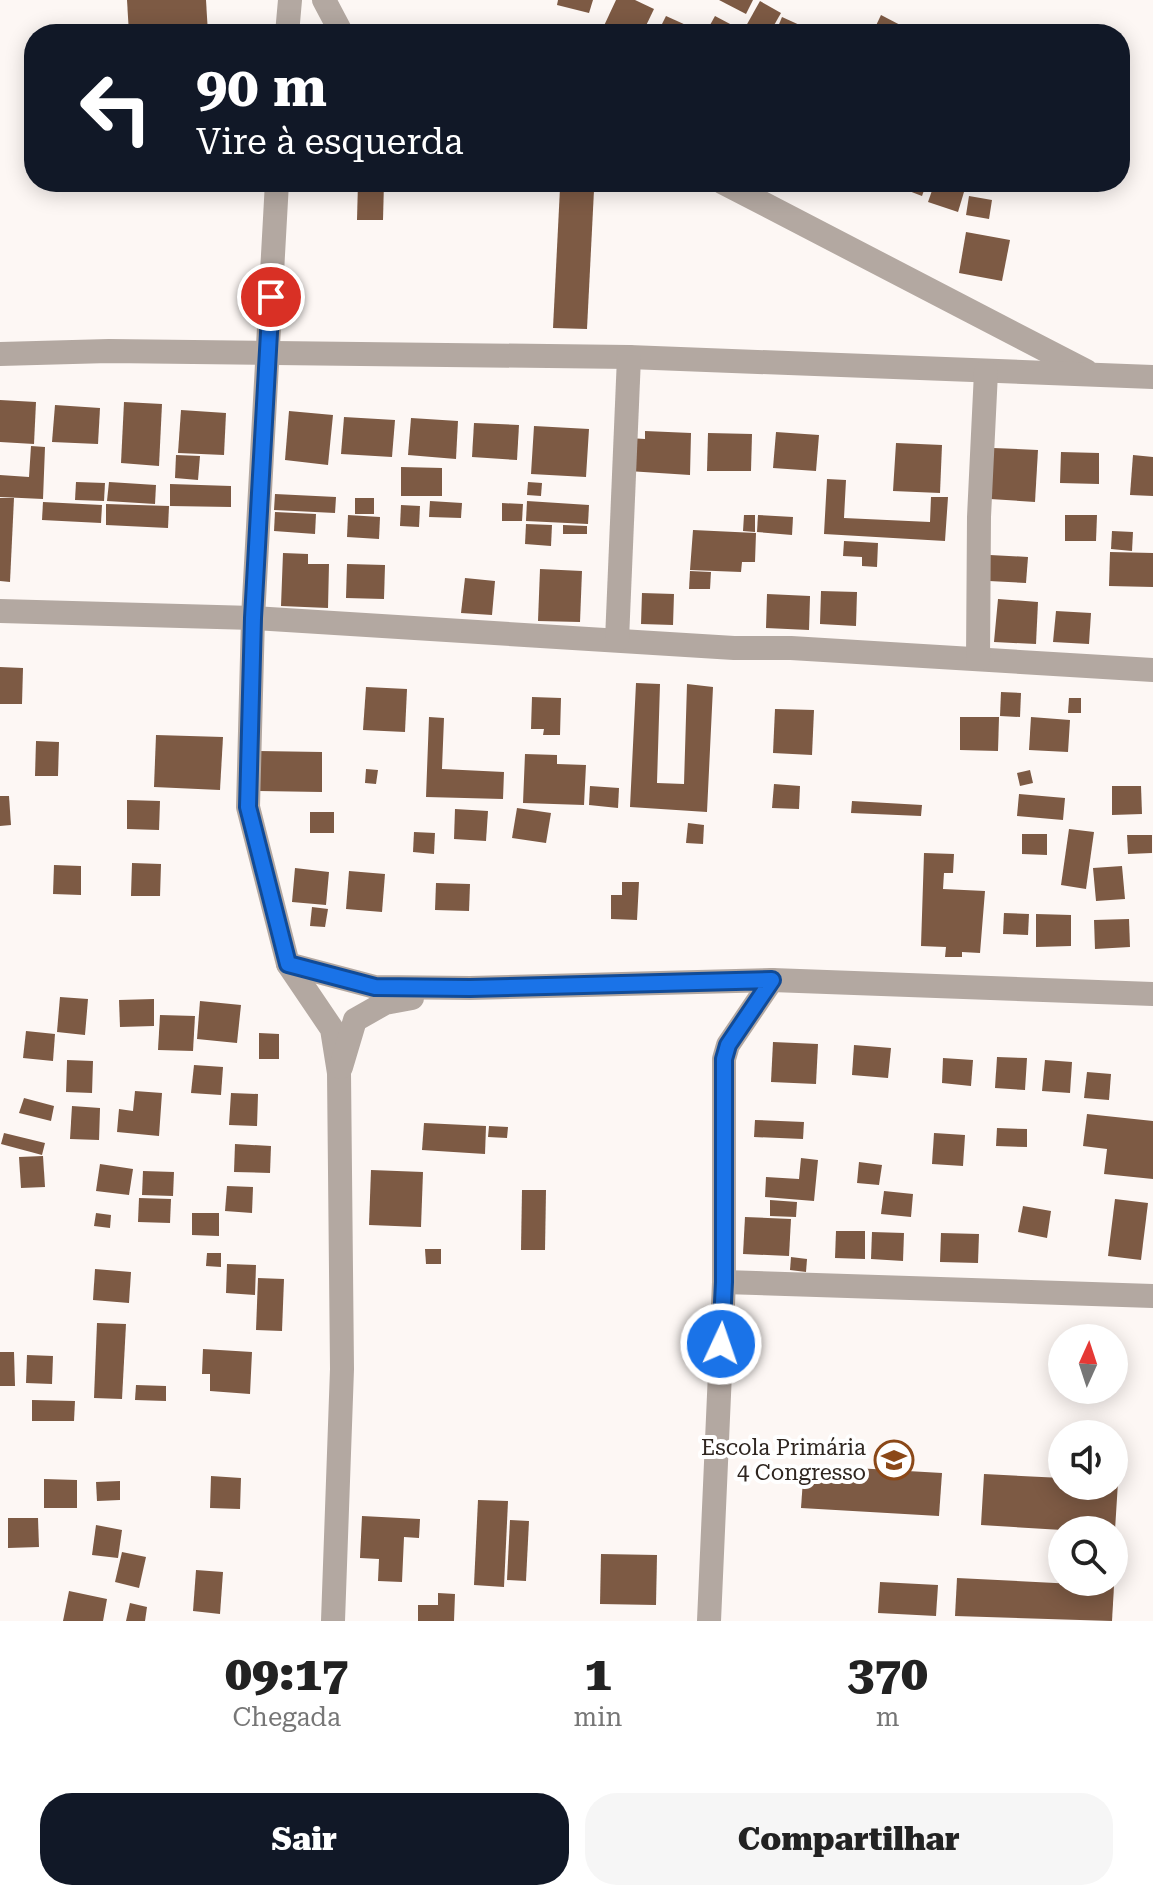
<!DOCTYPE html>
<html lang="pt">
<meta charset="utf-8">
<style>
:root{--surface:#fff;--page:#f6f6f6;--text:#222;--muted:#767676;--accent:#111827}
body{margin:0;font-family:"Roboto Serif",serif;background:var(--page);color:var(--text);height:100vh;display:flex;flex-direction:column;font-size:30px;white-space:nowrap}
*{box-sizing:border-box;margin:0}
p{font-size:26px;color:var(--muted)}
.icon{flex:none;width:44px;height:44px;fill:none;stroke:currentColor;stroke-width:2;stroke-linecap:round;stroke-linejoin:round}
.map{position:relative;height:1621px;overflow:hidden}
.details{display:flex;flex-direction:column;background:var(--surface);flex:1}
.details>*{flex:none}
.guide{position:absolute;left:24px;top:24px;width:1106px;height:168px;border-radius:32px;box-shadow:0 4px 20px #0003;background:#111827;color:#fff;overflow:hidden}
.needle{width:52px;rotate:3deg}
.buttons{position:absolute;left:1048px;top:1324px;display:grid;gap:16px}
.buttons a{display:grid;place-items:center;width:80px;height:80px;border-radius:50%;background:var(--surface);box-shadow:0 4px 20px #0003;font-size:40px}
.pin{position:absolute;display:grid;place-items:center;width:68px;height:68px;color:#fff;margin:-34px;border:4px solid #fff;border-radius:50%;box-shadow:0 2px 8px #0007}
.me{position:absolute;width:88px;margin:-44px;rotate:3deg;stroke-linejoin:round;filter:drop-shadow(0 0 6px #0008)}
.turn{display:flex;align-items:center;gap:28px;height:168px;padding:0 40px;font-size:36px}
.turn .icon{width:104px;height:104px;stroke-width:2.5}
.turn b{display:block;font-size:56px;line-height:68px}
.eta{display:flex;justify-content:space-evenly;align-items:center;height:136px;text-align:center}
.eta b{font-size:48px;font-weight:800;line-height:56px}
.primary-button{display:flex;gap:16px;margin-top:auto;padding:16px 40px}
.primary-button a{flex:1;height:92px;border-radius:32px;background:var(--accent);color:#fff;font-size:32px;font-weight:800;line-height:92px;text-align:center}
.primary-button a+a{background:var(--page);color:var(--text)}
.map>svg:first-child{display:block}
</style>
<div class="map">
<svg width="1153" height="1621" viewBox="0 0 1153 1621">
<rect width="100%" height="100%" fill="#fdf7f4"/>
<g fill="#7d5a44">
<polygon points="127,0 206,0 208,34 129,34"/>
<polygon points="558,0 593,0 589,13 557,5"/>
<polygon points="616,0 635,0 654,9 642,34 610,34 602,30"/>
<polygon points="719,0 753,0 746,14"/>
<polygon points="760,1 781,13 769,34 760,34 746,26"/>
<polygon points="881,15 906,28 903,34 872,34"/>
<polygon points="666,16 697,30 695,34 657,34"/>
<polygon points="715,16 749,34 705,34"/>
<polygon points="782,17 804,27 801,34 775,34"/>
<polygon points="358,182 384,182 383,220 357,220"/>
<polygon points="898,182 927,182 922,196 896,186"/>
<polygon points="935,182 967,182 958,212 928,202"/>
<polygon points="560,188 594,190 587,329 553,328"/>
<polygon points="969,196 992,200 989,219 966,215"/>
<polygon points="966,232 1010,240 1002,281 959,273"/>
<polygon points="0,400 36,402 34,444 0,442"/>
<polygon points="124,402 162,404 159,466 121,463"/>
<polygon points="55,405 100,408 98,444 52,442"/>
<polygon points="181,410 226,413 224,455 178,453"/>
<polygon points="289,411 333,415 328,465 285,460"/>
<polygon points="344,417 395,420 392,457 341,454"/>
<polygon points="411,418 458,421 456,459 408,455"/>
<polygon points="474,423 519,425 517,460 472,457"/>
<polygon points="534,426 589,429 586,477 531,474"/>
<polygon points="645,431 691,433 690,475 628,471 629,438 645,439"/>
<polygon points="776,432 819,435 816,471 773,468"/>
<polygon points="708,433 752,434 751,471 707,471"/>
<polygon points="896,443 942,445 940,493 893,491"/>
<polygon points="31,446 45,447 43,499 0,497 0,475 29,477"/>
<polygon points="993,448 1038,450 1035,502 990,499"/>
<polygon points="1061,452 1099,453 1099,484 1060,483"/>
<polygon points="176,455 200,456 198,480 175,478"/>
<polygon points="1133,455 1153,457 1153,496 1130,495"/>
<polygon points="401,467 442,468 442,496 401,496"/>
<polygon points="827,479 846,480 844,518 930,522 931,497 948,497 945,541 824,534"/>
<polygon points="76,482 105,483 104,501 75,500"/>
<polygon points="109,482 156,485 155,504 107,501"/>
<polygon points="528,482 542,483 541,496 527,495"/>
<polygon points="170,484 231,486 231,507 170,506"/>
<polygon points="275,494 336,497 335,513 274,510"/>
<polygon points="0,498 14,498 10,582 0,581"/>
<rect x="355" y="498" width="19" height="16"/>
<polygon points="430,501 462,503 461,518 429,517"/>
<polygon points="527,501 589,505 588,524 526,521"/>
<polygon points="43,502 102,505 101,523 42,520"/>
<polygon points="502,503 523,504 522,521 502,521"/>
<polygon points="106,504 169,506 168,528 106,525"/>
<polygon points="401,505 420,506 419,527 400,526"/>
<polygon points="275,512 316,514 315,534 274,531"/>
<polygon points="348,515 380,517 379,539 347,537"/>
<polygon points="744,515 755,515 755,532 743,531"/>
<polygon points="758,515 793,517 792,535 757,532"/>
<polygon points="1065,515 1097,515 1096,541 1065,541"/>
<polygon points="526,524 552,525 551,546 525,544"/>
<polygon points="563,525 587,526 587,534 563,534"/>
<polygon points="693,530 756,533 755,562 742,562 741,572 690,570"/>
<polygon points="1112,531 1133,532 1132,551 1111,549"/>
<polygon points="844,541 878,543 877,567 862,566 862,557 843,556"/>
<polygon points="1110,552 1153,553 1153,587 1109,586"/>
<polygon points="283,553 308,554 308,564 329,564 328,608 281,606"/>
<polygon points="990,555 1028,557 1026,583 989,581"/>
<polygon points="347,564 385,565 384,599 346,598"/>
<polygon points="540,569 582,571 580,622 538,621"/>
<polygon points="690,571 711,572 710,589 689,589"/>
<polygon points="465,578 495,581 492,615 461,613"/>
<polygon points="821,591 857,592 856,626 820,624"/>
<polygon points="642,593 674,594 673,625 641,624"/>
<polygon points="767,594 810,596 809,630 766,628"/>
<polygon points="998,599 1038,602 1036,644 994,642"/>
<polygon points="1056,611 1091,613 1089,644 1053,642"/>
<polygon points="0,667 23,668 22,704 0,704"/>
<polygon points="636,683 660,684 657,783 684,784 687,684 713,687 707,812 630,807"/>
<polygon points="366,687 407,689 405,732 363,730"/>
<polygon points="1001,692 1021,693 1020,717 1000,716"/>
<polygon points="532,697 561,698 560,735 543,735 544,729 531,729"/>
<polygon points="1069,698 1081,698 1081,713 1068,713"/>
<polygon points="775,709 814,710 812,755 773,753"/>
<polygon points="429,717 444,718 442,769 504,772 503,799 426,797"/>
<polygon points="960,717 999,717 998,751 960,750"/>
<polygon points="1031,717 1070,720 1068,752 1029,750"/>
<polygon points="156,735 223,737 220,790 154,787"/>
<polygon points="36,741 59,742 58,776 35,776"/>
<polygon points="259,751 322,752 322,792 259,791"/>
<polygon points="525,754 557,755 557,764 586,765 584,805 523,803"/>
<polygon points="366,769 378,770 376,784 365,783"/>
<polygon points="1030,770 1033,783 1020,786 1017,773"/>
<polygon points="774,784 800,786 799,809 772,808"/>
<polygon points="590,786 619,788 618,808 589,805"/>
<polygon points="1112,786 1141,786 1142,814 1112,815"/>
<polygon points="1019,794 1065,798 1063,820 1017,816"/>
<polygon points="0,796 9,796 11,825 0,826"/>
<polygon points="127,800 160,801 159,830 127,829"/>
<polygon points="852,801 922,805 921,816 851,813"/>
<polygon points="517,808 551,813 546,843 512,838"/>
<polygon points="455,809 488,811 486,841 454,839"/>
<rect x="310" y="812" width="24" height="21"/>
<polygon points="688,823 704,825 703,844 686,843"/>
<polygon points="1069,829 1094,832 1086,889 1061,885"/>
<polygon points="414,832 435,833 434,854 413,852"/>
<polygon points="1022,834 1047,834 1047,855 1022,854"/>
<polygon points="1127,835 1152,835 1152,853 1128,854"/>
<polygon points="924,853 954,854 953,873 944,873 943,889 985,891 980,953 962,952 962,957 945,957 946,947 921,946"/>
<polygon points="132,863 161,864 160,896 131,896"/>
<polygon points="54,865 81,866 81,895 53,894"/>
<polygon points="1122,866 1125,899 1096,901 1093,868"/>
<polygon points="295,868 329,872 326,905 292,902"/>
<polygon points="349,871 385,874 382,912 346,909"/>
<polygon points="622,882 639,882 637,920 611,919 611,895 622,895"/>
<polygon points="436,883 470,884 469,911 435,910"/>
<polygon points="312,907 328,909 325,927 310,926"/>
<polygon points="1004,913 1029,914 1028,935 1003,934"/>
<polygon points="1036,914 1071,915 1071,946 1036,947"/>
<polygon points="1129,919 1130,947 1095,949 1094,920"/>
<polygon points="60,997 88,999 85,1035 57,1032"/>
<polygon points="154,999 154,1026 120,1027 119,1000"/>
<polygon points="200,1001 241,1005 237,1043 197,1039"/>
<polygon points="160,1015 195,1016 193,1051 158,1050"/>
<polygon points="26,1031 55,1034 53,1061 23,1058"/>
<polygon points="259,1033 279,1034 279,1059 259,1059"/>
<polygon points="773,1042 818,1044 816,1084 771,1082"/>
<polygon points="854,1045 891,1048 888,1078 852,1075"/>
<polygon points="997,1057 1027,1058 1025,1090 995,1088"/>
<polygon points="943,1058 973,1060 971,1086 942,1083"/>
<polygon points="67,1060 93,1061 92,1093 66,1092"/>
<polygon points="1045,1060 1072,1062 1070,1093 1042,1091"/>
<polygon points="194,1065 223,1067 221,1095 191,1093"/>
<polygon points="1087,1072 1111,1074 1109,1100 1084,1098"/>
<polygon points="135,1091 162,1093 159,1136 117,1132 119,1109 133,1111"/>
<polygon points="231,1093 258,1094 257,1126 229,1125"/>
<polygon points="24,1098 54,1106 51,1121 19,1113"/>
<polygon points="72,1106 100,1108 99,1140 70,1139"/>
<polygon points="1087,1114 1153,1121 1153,1179 1104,1174 1107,1149 1083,1146"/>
<polygon points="755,1120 804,1122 803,1139 754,1137"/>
<polygon points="424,1123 486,1126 485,1154 422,1150"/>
<polygon points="489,1126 508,1127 507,1138 488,1137"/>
<polygon points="997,1128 1027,1129 1027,1147 996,1146"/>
<polygon points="4,1133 45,1143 42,1155 1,1144"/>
<polygon points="934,1133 965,1135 963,1166 932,1164"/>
<polygon points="235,1144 271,1146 270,1173 234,1172"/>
<polygon points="43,1156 45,1187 21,1188 19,1157"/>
<polygon points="801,1158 818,1160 814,1201 765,1197 766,1177 799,1179"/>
<polygon points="859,1162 882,1165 879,1185 857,1183"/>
<polygon points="100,1164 133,1169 129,1195 96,1191"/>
<polygon points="371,1170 423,1172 421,1227 369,1225"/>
<polygon points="143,1171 174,1172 173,1196 142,1195"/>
<polygon points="227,1186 253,1187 252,1213 225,1211"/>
<polygon points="522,1190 546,1190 545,1250 521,1250"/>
<polygon points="884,1191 913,1194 911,1217 881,1214"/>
<polygon points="139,1198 171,1199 170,1223 138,1222"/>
<polygon points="1115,1199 1148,1203 1141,1260 1108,1256"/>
<polygon points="770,1200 797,1202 796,1217 770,1216"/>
<polygon points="1023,1206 1051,1211 1047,1238 1018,1232"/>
<polygon points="96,1213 111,1215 110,1228 94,1226"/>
<polygon points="192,1213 219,1213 219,1236 192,1235"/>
<polygon points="745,1217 791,1219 789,1256 743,1254"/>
<polygon points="836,1231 865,1231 865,1259 835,1258"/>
<polygon points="872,1232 904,1233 903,1261 871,1259"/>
<polygon points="941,1233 979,1234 978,1263 940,1262"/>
<polygon points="425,1249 441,1249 441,1264 426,1264"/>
<polygon points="207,1253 221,1253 221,1267 206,1266"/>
<polygon points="791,1257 807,1259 806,1272 790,1270"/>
<polygon points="227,1264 256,1265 255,1295 226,1293"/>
<polygon points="95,1269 131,1272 129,1303 93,1300"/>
<polygon points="258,1278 284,1279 282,1331 256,1330"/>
<polygon points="97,1323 126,1324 122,1399 94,1398"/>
<polygon points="203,1349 252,1352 250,1394 210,1391 210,1374 202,1374"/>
<polygon points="0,1352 14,1352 15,1386 0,1386"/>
<polygon points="27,1355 53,1356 52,1384 26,1383"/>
<polygon points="136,1385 166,1386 166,1401 135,1400"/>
<polygon points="32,1400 75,1401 74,1421 32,1421"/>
<polygon points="804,1465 942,1473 939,1516 801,1508"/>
<polygon points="984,1474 1062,1478 1062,1486 1114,1486 1114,1482 1118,1482 1115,1530 1062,1530 981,1525"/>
<polygon points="211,1476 241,1478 240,1509 210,1508"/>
<polygon points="44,1479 77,1480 77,1508 44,1508"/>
<polygon points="120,1481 120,1500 97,1501 96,1482"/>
<polygon points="478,1500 508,1501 504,1587 474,1585"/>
<polygon points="362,1516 420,1519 419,1538 404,1537 402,1582 378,1581 379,1559 360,1558"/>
<polygon points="8,1518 38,1518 39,1547 8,1548"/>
<polygon points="510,1520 529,1521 526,1581 507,1580"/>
<polygon points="96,1525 122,1530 118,1558 92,1555"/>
<polygon points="122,1552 146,1557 139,1588 115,1582"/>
<polygon points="601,1554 657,1555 656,1605 600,1604"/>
<polygon points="196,1570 223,1572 220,1614 193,1611"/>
<polygon points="957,1578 1114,1586 1112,1621 955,1616"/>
<polygon points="880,1582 938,1585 936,1616 878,1613"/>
<polygon points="69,1591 107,1599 103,1621 63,1621"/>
<polygon points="438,1593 455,1594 454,1621 418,1621 418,1605 438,1605"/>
<polygon points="130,1603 147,1607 145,1621 126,1621"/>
</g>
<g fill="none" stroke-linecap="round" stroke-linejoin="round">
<g stroke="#b3a8a1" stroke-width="24">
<polyline points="324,0 342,34"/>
<polyline points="287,34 290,0"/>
<polyline points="277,182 253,618 248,807 288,964 332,1029 339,1073 342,1369 333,1621"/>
<polyline points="722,182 1086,371"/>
<polyline points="0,354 109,351 629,357 1153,377"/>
<polyline points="0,611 253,618 734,648 791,648 1153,670"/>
<polyline points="617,640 629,357"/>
<polyline points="978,659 979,517 986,372"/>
<polyline points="288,964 375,987 470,988 772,980 1153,994"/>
<polyline points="341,1067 355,1020 385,1003 412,998"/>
<polyline points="724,1282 1153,1296"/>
<polyline points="709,1621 724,1282 724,1059 728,1045 772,980"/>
</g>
</g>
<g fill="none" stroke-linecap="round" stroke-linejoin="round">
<defs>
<polyline id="route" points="271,297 253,618 248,807 288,964 375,987 470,988 772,980 728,1045 724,1059 724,1282 721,1344"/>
</defs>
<use href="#route" stroke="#114b97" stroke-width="20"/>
<use href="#route" stroke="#1a73e8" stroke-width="14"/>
</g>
<defs>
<symbol id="school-ring" viewBox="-11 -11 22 22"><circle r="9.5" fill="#fff" stroke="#8b4818" stroke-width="1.5"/><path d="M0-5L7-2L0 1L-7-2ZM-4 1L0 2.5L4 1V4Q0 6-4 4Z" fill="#8b4818"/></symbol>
</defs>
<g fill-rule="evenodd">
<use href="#school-ring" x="872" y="1438" width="44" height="44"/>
</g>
<g text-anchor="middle" stroke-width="8" stroke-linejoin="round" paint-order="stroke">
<g font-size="22" fill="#2f2620" stroke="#fff" text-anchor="end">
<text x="866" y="1455">Escola Primária<tspan x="866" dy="25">4 Congresso</tspan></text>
</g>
</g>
</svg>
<div class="buttons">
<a><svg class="needle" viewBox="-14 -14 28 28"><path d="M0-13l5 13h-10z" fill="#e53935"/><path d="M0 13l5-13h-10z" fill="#767676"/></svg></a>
<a><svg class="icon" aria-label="sound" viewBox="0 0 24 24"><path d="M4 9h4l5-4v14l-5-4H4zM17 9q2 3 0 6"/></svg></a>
<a><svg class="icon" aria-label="search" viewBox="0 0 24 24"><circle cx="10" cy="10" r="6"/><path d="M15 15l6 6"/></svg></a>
</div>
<div class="pin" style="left:271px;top:297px;background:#d93025"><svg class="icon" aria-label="arrive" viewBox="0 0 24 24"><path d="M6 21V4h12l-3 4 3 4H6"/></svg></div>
<svg class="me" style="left:721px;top:1344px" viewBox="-20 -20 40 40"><circle r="17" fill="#1a73e8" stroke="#fff" stroke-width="3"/><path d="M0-11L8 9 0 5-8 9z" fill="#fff"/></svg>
<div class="guide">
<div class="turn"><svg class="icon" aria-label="left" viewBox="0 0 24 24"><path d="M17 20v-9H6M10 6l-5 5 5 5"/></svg><div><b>90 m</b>Vire à esquerda</div></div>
</div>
</div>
<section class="details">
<div class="eta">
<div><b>09:17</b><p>Chegada</p></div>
<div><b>1</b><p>min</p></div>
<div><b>370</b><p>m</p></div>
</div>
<div class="primary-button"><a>Sair</a><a>Compartilhar</a></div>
</section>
